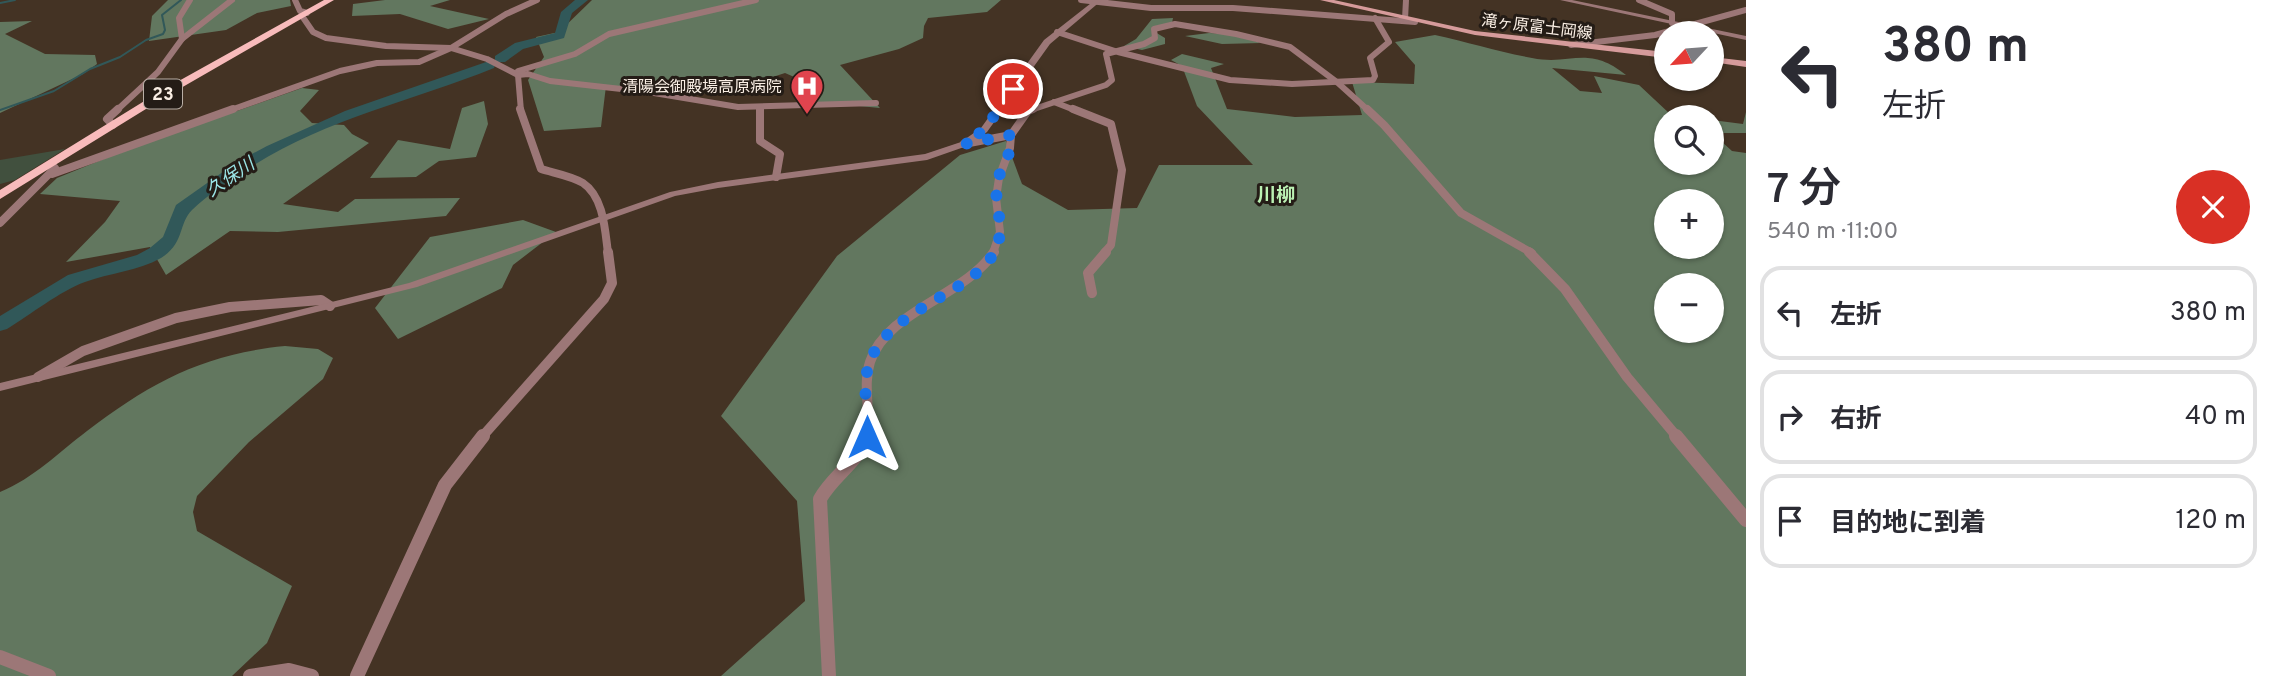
<!DOCTYPE html>
<html lang="ja">
<meta charset="utf-8">
<style>
:root{--surface:#fff;--page:#f2f2f3;--text:#2b2b33;--muted:#7c7c81;--line:#e1e1e2}
body{margin:0;font-family:Overpass,"Noto Sans JP",sans-serif;background:var(--page);color:var(--text);height:100vh;display:flex;flex-direction:column;font-size:26px;white-space:nowrap}
*{box-sizing:border-box;margin:0}
p{font-size:23px;color:var(--muted)}
.icon{flex:none;width:38px;height:38px;fill:none;stroke:currentColor;stroke-width:2;stroke-linecap:round;stroke-linejoin:round}
.map{position:relative;flex:1;overflow:hidden}
.side{display:flex;flex-direction:column;background:var(--surface);width:525px}
.side>*{flex:none}
.banner{background:#fff;color:var(--text);overflow:hidden}
.needle{width:46px;rotate:244deg}
.fabs{position:absolute;left:1654px;top:21px;display:grid;gap:14px}
.fabs a{display:grid;place-items:center;width:70px;height:70px;border-radius:50%;background:var(--surface);box-shadow:0 2px 5px #0004;font-size:35px}
.pin{position:absolute;display:grid;place-items:center;width:60px;height:60px;color:#fff;margin:-30px;border:4px solid #fff;border-radius:50%;box-shadow:0 2px 7px #0007}
.me{position:absolute;width:77px;margin:-38px;rotate:0deg;stroke-linejoin:round;filter:drop-shadow(0 0 5px #0008)}
.turn{display:flex;align-items:center;gap:24px;height:147px;padding:0 21px;font-size:32px}
.turn .icon{width:91px;height:91px;stroke-width:2.5}
.turn b{display:block;font-size:49px;line-height:60px}
.round{display:grid;place-items:center;flex:none;width:74px;height:74px;border-radius:37px;background:var(--page)}
.overview{display:flex;align-items:center;justify-content:space-between;height:119px;padding:0 21px}
h1{font-size:42px;font-weight:600;line-height:52px}
ul{padding:0;list-style:none}
li{display:flex;align-items:center;gap:21px;height:94px;margin:0 14px 10px;padding:0 7px;border:4px solid var(--line);border-radius:21px}
li div{flex:1}
li b{display:block;font-size:26px}
li em{font-style:normal}
main{display:flex;flex:1;min-height:0}
.map>svg:first-child{display:block}
</style>
<main>
<div class="map">
<svg width="1746" height="676" viewBox="0 0 1746 676">
<rect width="100%" height="100%" fill="#443324"/>
<polygon fill="#41503e" points="65,149 15,180 0,184 0,160"/>
<g fill="#62775f" fill-rule="evenodd">
<polygon points="168,0 290,0 291,6 257,13 226,30 149,41 152,16"/>
<polygon points="385,0 450,0 430,6 489,19 448,29 400,14 352,16 353,4"/>
<polygon points="592,0 1001,0 987,12 928,18 924,26 923,38 899,49 840,65 880,108 838,104 799,107 808,83 785,73 717,95 677,90 606,86 601,127 544,131 528,80 544,57 536,37 559,32"/>
<polygon points="1173,18 1172,23 1155,32 1165,38 1165,44 1142,50 1124,46 1136,39 1152,19"/>
<polygon points="32,21 5,34 45,54 95,55 97,64 83,74 0,113 0,22"/>
<polygon points="1209,33 1232,34 1261,43 1222,44 1185,36"/>
<path d="M1435,35C1467,42 1499,52 1532,58C1572,66 1587,44 1626,75L1552,68L1580,91L1602,93L1594,76L1639,85L1670,114L1691,117H1666V163H1712V120L1743,124L1746,112V133H1712L1732,151L1746,153V676H721L805,601L797,501L721,416L837,256L960,155L1006,141L1022,184L1068,210L1137,208L1159,165H1253L1197,106L1182,66L1171,60L1182,54L1224,64L1211,68L1227,109L1295,117L1362,115L1352,82L1414,84L1415,65L1395,42ZM1666,201H1712V247H1666ZM1666,285H1712V331H1666Z"/>
<polygon points="302,88 319,90 300,111 312,123 344,125 352,134 369,143 283,204 338,212 355,199 460,198 446,216 278,232 230,231 166,275 150,247 66,262 105,222 120,201 40,194 57,178 126,150"/>
<polygon points="484,101 488,124 476,157 439,161 416,177 370,178 398,140 450,149 462,108"/>
<polygon points="523,220 556,232 513,265 502,288 398,339 375,308 430,237"/>
<path d="M285,346L318,349L333,358L323,379L249,442L197,496L193,512L197,531L292,586L267,643L232,676H0V492C34,478 58,453 87,431C151,382 204,354 285,346Z"/>
</g>
<g fill="none" stroke-linecap="round" stroke-linejoin="round">
<g stroke="#315859" stroke-width="2">
<polyline points="0,3 15,0"/>
<polyline points="0,110 54,91 90,69 120,57 146,40 163,34 165,30 162,15 181,0"/>
</g>
<g fill="#315859" fill-rule="evenodd">
<polygon points="575,0 588,0 572,13 564,38 523,49 505,62 495,62 495,56 515,43 555,33 561,12"/>
<path d="M489,61L495,65L494,68C412,101 322,120 248,169C230,181 207,195 192,210C178,224 185,243 161,258C138,271 109,273 85,282C60,291 30,315 7,329L0,331V316L68,275L137,255L150,248L163,237L176,205L237,162L267,146L345,111Z"/>
</g>
<g stroke="#9c7777" stroke-width="6">
<polyline points="295,0 300,11 307,13"/>
<polyline points="1081,0 1151,8 1233,8 1415,22"/>
<polyline points="1639,0 1672,14 1672,23"/>
<polyline points="302,16 313,32 326,38 386,46 451,48 487,59 518,75 528,74 550,81 648,92 738,107 876,103"/>
<polyline points="1405,19 1406,0"/>
<polyline points="1057,32 1118,52 1230,80 1292,84 1373,80 1375,76 1370,58 1389,42 1375,18"/>
<polyline points="182,39 179,18 190,0"/>
<polyline points="1571,45 1655,35 1746,10"/>
<polyline points="518,71 575,54 609,34 756,0"/>
<polyline points="518,75 521,111"/>
<polyline points="1054,102 1077,111"/>
<polyline points="760,107 760,111"/>
<polyline points="116,111 158,72 182,39 232,0"/>
<polyline points="228,111 340,71 377,63 419,62 451,48 506,14 537,0"/>
<polyline points="1028,111 1106,85 1112,80 1106,54 1144,44 1155,38 1154,29 1175,24 1236,34 1290,47 1338,83 1369,111"/>
</g>
<g stroke="#9c7777" stroke-width="8">
<path d="M520,109L541,169C554,173 572,176 583,183C604,197 605,231 608,253"/>
<polyline points="760,109 760,141 780,154 776,177"/>
<polyline points="1073,109 1111,124 1122,170 1111,245 1104,253"/>
<polyline points="1367,109 1384,125 1461,213 1532,253"/>
<polyline points="113,125 107,119 118,109"/>
<polyline points="964,144 1011,135"/>
<polyline points="52,174 233,109"/>
<polyline points="0,223 55,168"/>
<polyline points="993,253 1000,232 996,198 999,178 1010,148 1011,135 1028,111 1033,109"/>
</g>
<g stroke="#9c7777" stroke-width="10">
<polyline points="1529,252 1565,289 1627,377 1678,438"/>
<polyline points="1092,293 1088,273 1106,252"/>
<polyline points="38,377 83,351 176,318 230,307 321,300 330,306"/>
<polyline points="481,438 604,299 612,283 608,252"/>
<path d="M866,438C872,413 862,387 870,362C886,311 965,296 994,252"/>
</g>
<g stroke="#9c7777" stroke-width="14">
<polyline points="1676,436 1746,520"/>
<polyline points="0,657 49,676"/>
<polyline points="250,676 289,670 312,676"/>
<polyline points="357,676 445,485 483,436"/>
<path d="M829,676L820,499C833,475 860,461 866,436"/>
</g>
<g fill="#9c7777" fill-rule="evenodd">
<polygon points="1095,0 1102,0 1050,44 987,132 967,146 927,160 718,188 675,196 417,287 0,391 0,383 409,283 670,192 718,182 925,154 961,142 981,128 1044,40"/>
<polygon points="1560,0 1572,0 1746,36 1746,40"/>
</g>
<g fill="#d69b9b" fill-rule="evenodd">
<polygon points="1320,0 1334,0 1475,31 1666,52 1666,58 1475,35"/>
<polygon points="1712,57 1746,61 1746,67 1712,62"/>
</g>
<polygon fill="#f8bbbb" fill-rule="evenodd" points="324,0 334,0 167,96 0,199 0,190 159,92"/>
</g>
<g fill="none" stroke-linecap="round" stroke-linejoin="round">
<path stroke="#1a73e8" stroke-width="12" stroke-dasharray="0 21.6" d="M867,437C867,416 863,388 868,367C886,303 989,293 999,239C1003,221 994,203 997,185C999,167 1014,154 1011,135L964,144L984,130L1013,89"/>
</g>
<defs>
<symbol id="hospital-pin" viewBox="-11 -11 22 30"><path d="M0 17L-7.5 6A9.5 9.5 0 1 1 7.5 6Z" fill="#e0444e" stroke="#241c16"/><path d="M-5-5h3v3.5h4V-5h3V5h-3V1.5h-4V5h-3Z" fill="#fff"/></symbol>
</defs>
<g fill-rule="evenodd">
<use href="#hospital-pin" x="788" y="67" width="38" height="52"/>
</g>
<g text-anchor="middle" stroke-width="6" stroke-linejoin="round" paint-order="stroke">
<g font-size="16" fill="#f9eee4" stroke="#241c16">
<text transform="translate(1537 26) rotate(7)" y="6">滝ヶ原富士岡線</text>
</g>
<g font-size="16" fill="#f9eee4" stroke="#241c16" text-anchor="end">
<text x="782" y="92">清陽会御殿場高原病院</text>
</g>
<rect fill="#241c16" stroke="#b9afa6" stroke-width="2" x="144" y="79.5" width="38" height="29" rx="5"/>
<g font-size="18" font-weight="bold" fill="#f9eee4">
<text x="163" y="100">23</text>
</g>
<g font-size="18" font-style="italic" fill="#9be5e7" stroke="#241c16">
<text transform="translate(230 177) rotate(-34)" y="6">久保川</text>
</g>
<g font-size="19" font-weight="bold" fill="#bbf1b3" stroke="#241c16">
<text x="1276" y="201">川柳</text>
</g>
</g>
</svg>
<div class="fabs">
<a><svg class="needle" viewBox="-14 -14 28 28"><path d="M0-13l5 13h-10z" fill="#e53935"/><path d="M0 13l5-13h-10z" fill="#7c7c81"/></svg></a>
<a><svg class="icon" aria-label="search" viewBox="0 0 24 24"><circle cx="10" cy="10" r="6"/><path d="M15 15l6 6"/></svg></a>
<a>+</a>
<a>−</a>
</div>
<div class="pin" style="left:1013px;top:89px;background:#d93025"><svg class="icon" aria-label="arrive" viewBox="0 0 24 24"><path d="M6 21V4h12l-3 4 3 4H6"/></svg></div>
<svg class="me" style="left:867px;top:437px" viewBox="-20 -20 40 40"><path d="M0-17L14 15 0 8-14 15z" fill="#1a73e8" stroke="#fff" stroke-width="4"/></svg>
</div>
<section class="side">
<div class="banner">
<div class="turn"><svg class="icon" aria-label="left" viewBox="0 0 24 24"><path d="M17 20v-9H6M10 6l-5 5 5 5"/></svg><div><b>380 m</b>左折</div></div>
</div>
<div class="overview"><div><h1>7 分</h1><p>540 m · 11:00</p></div><a class="round" style="background:#d93025;color:#fff"><svg class="icon" aria-label="close" viewBox="0 0 24 24"><path d="M6 6l12 12M18 6L6 18"/></svg></a></div>
<ul>
<li><svg class="icon" aria-label="left" viewBox="0 0 24 24"><path d="M17 20v-9H6M10 6l-5 5 5 5"/></svg><div><b>左折</b></div><em>380 m</em></li>
<li><svg class="icon" aria-label="right" viewBox="0 0 24 24"><path d="M7 20v-9h11M14 6l5 5-5 5"/></svg><div><b>右折</b></div><em>40 m</em></li>
<li><svg class="icon" aria-label="arrive" viewBox="0 0 24 24"><path d="M6 21V4h12l-3 4 3 4H6"/></svg><div><b>目的地に到着</b></div><em>120 m</em></li>
</ul>
</section>
</main>
